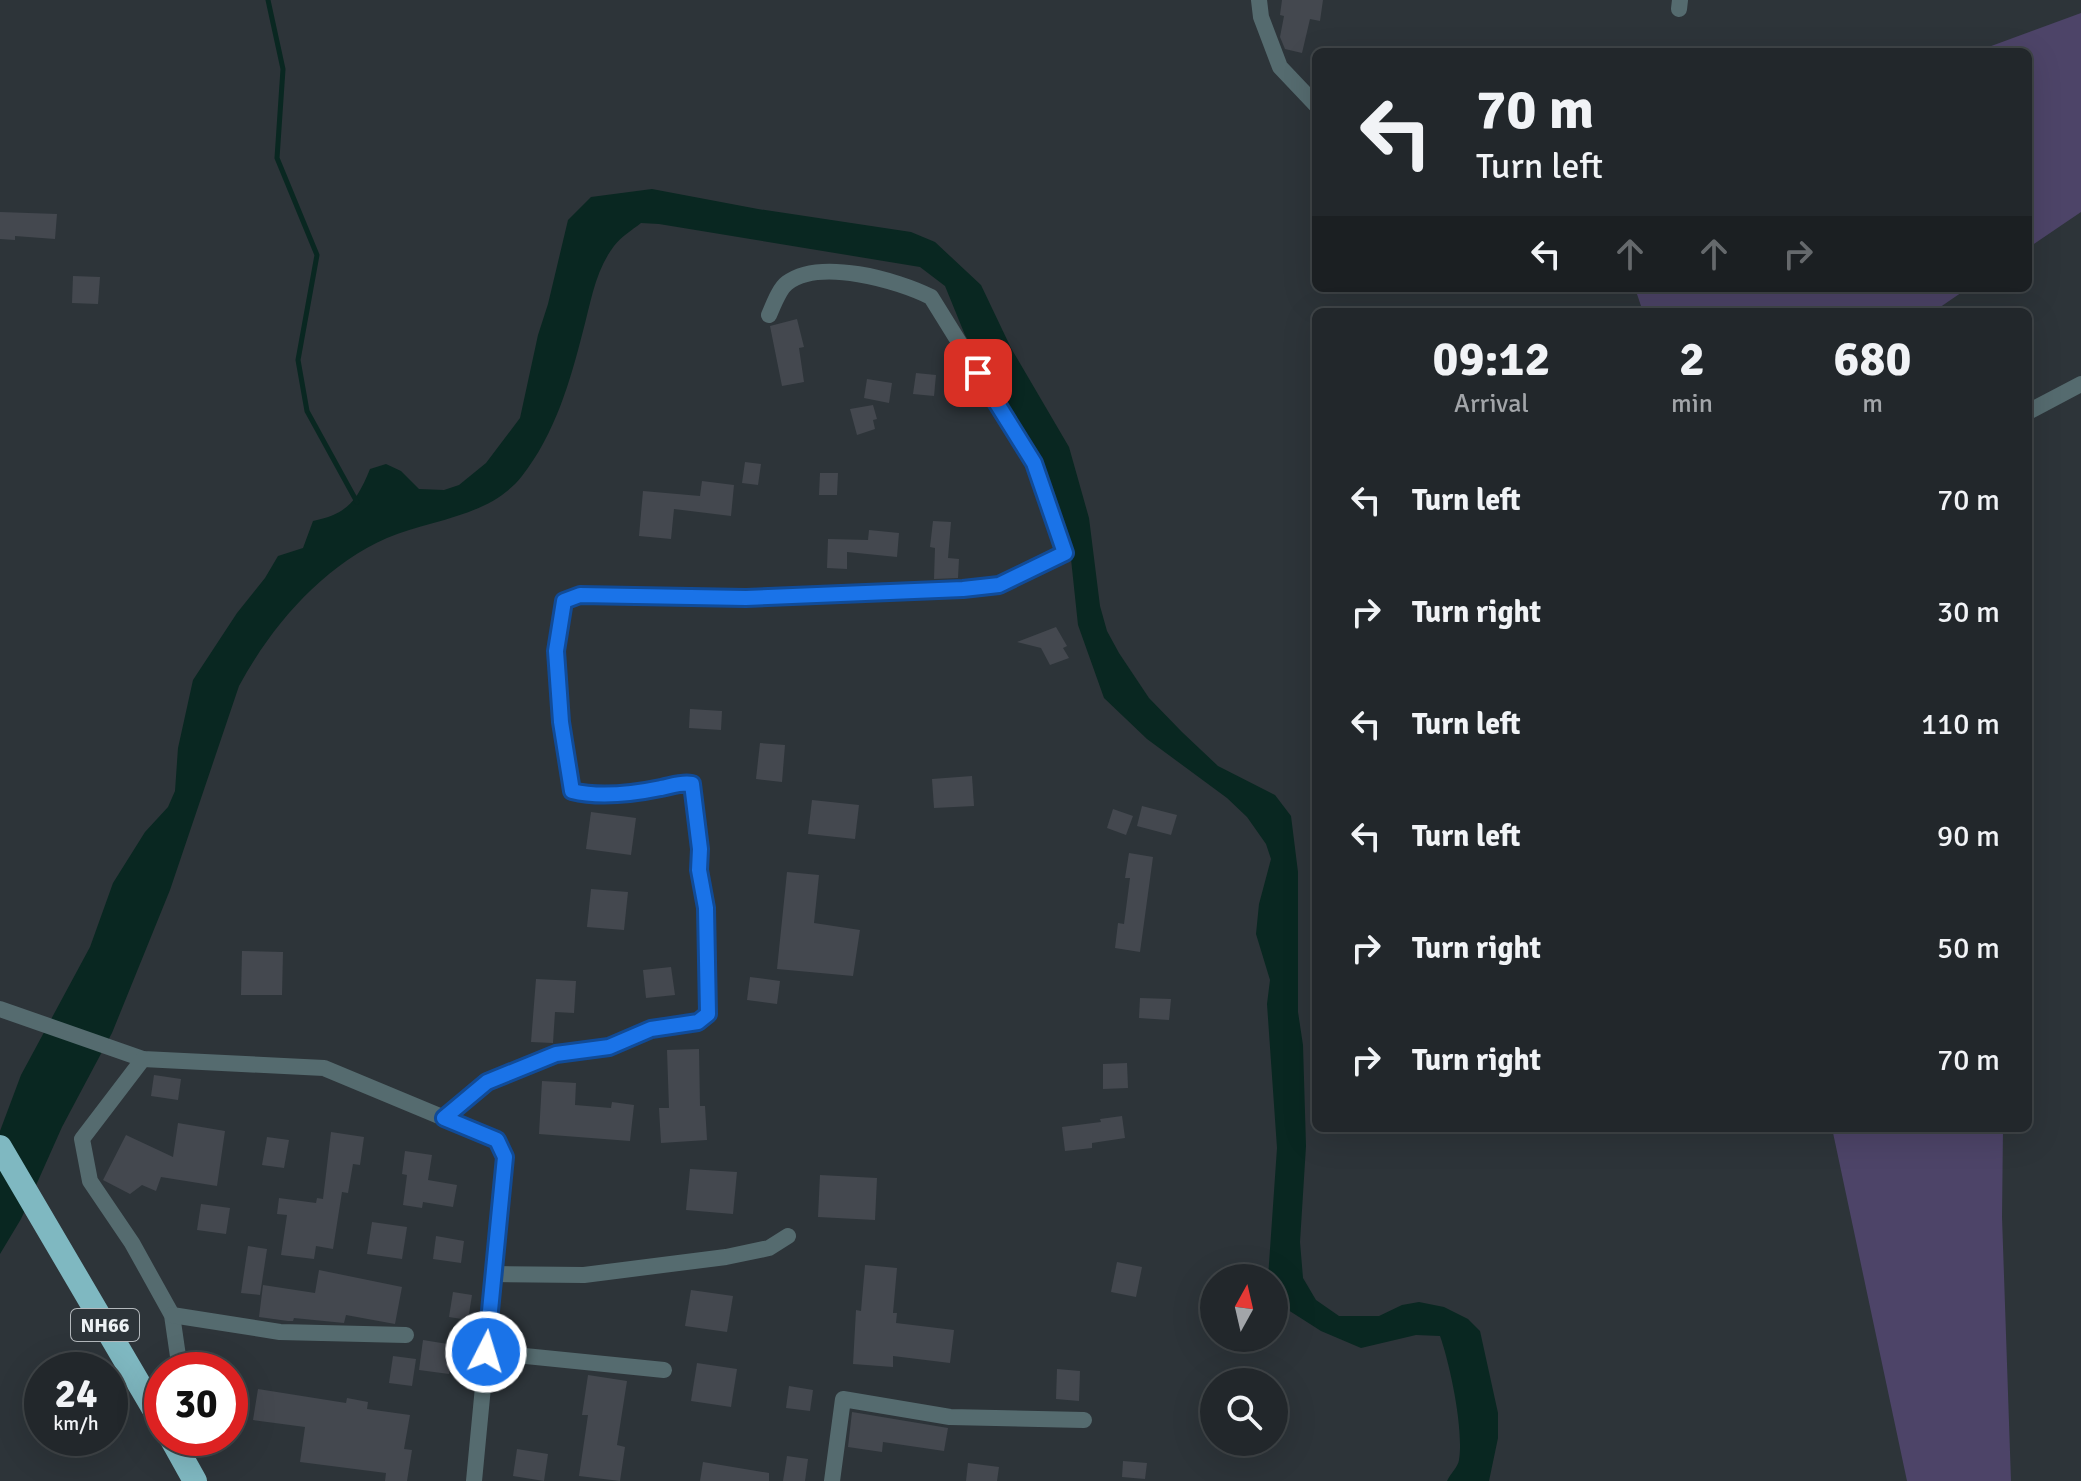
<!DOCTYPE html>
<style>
:root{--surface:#22272b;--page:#2e3337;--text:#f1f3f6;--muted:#a2a5a9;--line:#3f4447}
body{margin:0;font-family:Signika,sans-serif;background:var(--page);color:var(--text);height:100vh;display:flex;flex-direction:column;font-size:30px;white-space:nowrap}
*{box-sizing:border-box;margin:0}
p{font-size:26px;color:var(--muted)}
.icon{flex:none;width:44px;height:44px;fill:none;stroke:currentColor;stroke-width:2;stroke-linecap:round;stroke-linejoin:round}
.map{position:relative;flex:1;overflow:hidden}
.drawer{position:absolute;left:1312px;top:308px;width:720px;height:824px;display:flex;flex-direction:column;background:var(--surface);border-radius:12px;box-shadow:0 8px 32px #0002,0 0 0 2px var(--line)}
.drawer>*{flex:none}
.banner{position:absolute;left:1312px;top:48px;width:720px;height:244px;border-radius:12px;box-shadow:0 8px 32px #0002,0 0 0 2px var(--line);background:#22272b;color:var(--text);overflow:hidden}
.needle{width:52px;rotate:8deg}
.fabs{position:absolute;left:1200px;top:1264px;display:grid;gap:16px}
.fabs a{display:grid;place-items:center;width:88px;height:88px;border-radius:50%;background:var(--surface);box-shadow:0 8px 32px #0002,0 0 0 2px var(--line);font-size:40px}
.speed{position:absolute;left:24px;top:1352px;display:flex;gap:16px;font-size:40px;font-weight:700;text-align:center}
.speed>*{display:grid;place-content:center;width:104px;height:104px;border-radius:50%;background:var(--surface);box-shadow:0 8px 32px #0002,0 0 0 2px var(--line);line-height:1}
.speed small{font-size:20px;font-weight:400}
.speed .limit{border:12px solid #d22;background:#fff;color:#111}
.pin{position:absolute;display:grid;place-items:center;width:68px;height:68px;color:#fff;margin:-34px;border-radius:16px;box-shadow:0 4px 12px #0006}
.me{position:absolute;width:88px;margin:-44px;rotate:5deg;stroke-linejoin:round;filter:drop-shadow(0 0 6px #0008)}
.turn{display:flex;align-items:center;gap:28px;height:168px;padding:0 32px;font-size:36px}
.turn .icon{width:104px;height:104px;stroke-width:2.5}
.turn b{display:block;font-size:56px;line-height:68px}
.lanes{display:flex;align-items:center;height:76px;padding:0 32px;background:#0003;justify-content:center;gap:40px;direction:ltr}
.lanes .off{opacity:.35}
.eta{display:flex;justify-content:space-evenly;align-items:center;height:136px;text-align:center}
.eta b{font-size:48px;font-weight:700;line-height:56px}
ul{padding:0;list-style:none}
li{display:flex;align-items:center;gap:24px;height:112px;padding:0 32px}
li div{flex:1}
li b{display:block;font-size:30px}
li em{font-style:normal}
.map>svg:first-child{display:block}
</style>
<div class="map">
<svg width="2081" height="1481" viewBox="0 0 2081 1481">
<rect width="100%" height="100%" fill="#2d3439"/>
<g fill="#4d4468">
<polygon points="2081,13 2081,212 2028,248 2028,52 1975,52"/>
<polygon points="1635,288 1968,288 1933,312 1643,312"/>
<polygon points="1832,1128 2003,1128 2002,1217 2011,1481 1907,1481"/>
</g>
<path fill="#092721" d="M652,189L758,209L911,232L935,242L981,285L1011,348L1069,447L1089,518L1100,606L1107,631L1119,653L1149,698L1182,732L1218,766L1275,795L1291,816L1298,872V1012L1303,1045L1306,1146L1300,1242L1303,1278L1316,1300L1339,1316H1379L1402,1305L1419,1302L1444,1307L1468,1319L1480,1331L1498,1413V1438L1489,1481H1447C1450,1474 1458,1467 1459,1460C1464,1430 1450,1364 1440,1336L1416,1335L1361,1348L1321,1331L1274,1301V1278H1268L1277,1148L1267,1004L1270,980L1256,934L1259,904L1271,859L1266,844L1247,817L1227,798L1147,739L1104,698L1078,625L1071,559L1041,462L965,335L945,286L920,267L659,224L641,223C632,230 621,237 614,246C595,271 591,302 583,331C570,382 555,434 522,476C490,517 432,519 387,538C323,566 272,625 239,686L170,890L112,1033L62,1127L21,1219L0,1254V1131L21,1075L90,947L113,883L145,832L168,807L175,791L178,748L193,680L237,613L265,578L278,556L303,548L313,521C347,514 357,501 370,469L386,464L401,471L419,489L444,490L459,485L486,463L520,418L538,335L548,304L568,220L591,197Z"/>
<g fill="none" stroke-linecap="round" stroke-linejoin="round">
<polyline stroke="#092721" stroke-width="5" points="268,0 283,69 277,158 317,255 298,360 307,411 357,502"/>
</g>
<g fill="#44484f">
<polygon points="1282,0 1323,0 1320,21 1310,19 1302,53 1285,49 1280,37 1284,16 1280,15"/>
<polygon points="0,212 57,214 55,239 15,236 15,240 0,239"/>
<polygon points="73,276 100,277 98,304 72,303"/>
<polygon points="797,319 804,347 799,348 804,382 782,386 770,326"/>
<polygon points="916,373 936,375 934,396 913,394"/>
<polygon points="867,379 892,383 889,403 864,398"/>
<polygon points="873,405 877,419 873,420 875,429 857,435 850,409"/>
<polygon points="745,462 761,464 758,485 742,483"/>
<polygon points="820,473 838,473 837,495 819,495"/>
<polygon points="702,481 734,485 731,516 674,509 671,539 639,536 643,491 700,496"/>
<polygon points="933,521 951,522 948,558 959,559 958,578 934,579 935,548 930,547"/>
<polygon points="869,530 899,533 897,557 847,552 847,569 827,568 828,539 868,540"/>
<polygon points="1056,627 1067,646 1063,648 1069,658 1050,665 1041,648 1017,642"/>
<polygon points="690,709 722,711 721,730 689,728"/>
<polygon points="760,743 785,745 782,782 756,779"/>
<polygon points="972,776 974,806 934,808 932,779"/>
<polygon points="812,800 859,805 855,839 808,834"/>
<polygon points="1142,806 1177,815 1171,835 1137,826"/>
<polygon points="1113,809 1133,816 1126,835 1107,828"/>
<polygon points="591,812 636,818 631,855 586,849"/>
<polygon points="1129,853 1153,857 1140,952 1115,948 1118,923 1124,924 1130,878 1125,878"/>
<polygon points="787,872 819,875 814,923 860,930 853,976 777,969"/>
<polygon points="591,889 628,892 624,930 587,927"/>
<polygon points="242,951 283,952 282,995 241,995"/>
<polygon points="671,967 675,995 646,998 643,970"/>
<polygon points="750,977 780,981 777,1004 747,1000"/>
<polygon points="536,979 576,981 574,1013 555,1012 553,1043 531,1042"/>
<polygon points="1140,998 1171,999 1169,1020 1139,1018"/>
<polygon points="699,1049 700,1106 705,1106 707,1140 661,1143 659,1108 669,1108 667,1050"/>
<polygon points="1127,1063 1128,1088 1103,1089 1103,1064"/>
<polygon points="154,1075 181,1079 178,1100 151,1096"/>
<polygon points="542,1081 576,1083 575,1105 611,1108 612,1102 634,1105 630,1141 539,1134"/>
<polygon points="1122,1116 1125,1138 1092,1143 1092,1148 1065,1151 1062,1127 1101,1122 1100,1119"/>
<polygon points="178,1123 225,1131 217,1186 161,1177 156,1191 142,1185 130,1194 103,1180 126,1135 173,1157"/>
<polygon points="331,1132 364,1137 360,1165 353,1164 348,1193 342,1192 333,1249 316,1246 314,1259 281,1255 287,1215 277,1214 279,1198 316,1203 317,1198 323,1199"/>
<polygon points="267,1137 289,1140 284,1168 262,1165"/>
<polygon points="405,1151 432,1155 428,1180 457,1185 453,1207 423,1202 422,1208 403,1205 407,1175 402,1174"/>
<polygon points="690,1169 737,1172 733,1214 686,1210"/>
<polygon points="820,1175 877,1178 875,1220 818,1217"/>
<polygon points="201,1204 230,1208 226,1234 197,1230"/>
<polygon points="372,1222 407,1227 402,1259 367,1254"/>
<polygon points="436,1236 464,1241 461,1263 433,1259"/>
<polygon points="248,1246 267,1249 260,1295 241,1293"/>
<polygon points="1117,1262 1142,1267 1136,1297 1111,1292"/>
<polygon points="865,1265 897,1268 893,1313 897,1313 896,1323 954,1330 950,1363 893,1356 893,1367 853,1364 856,1310 861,1311"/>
<polygon points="319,1270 402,1287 395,1324 346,1315 344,1323 294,1318 293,1321 288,1321 259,1317 263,1285 315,1293"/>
<polygon points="691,1290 733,1296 727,1332 685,1326"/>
<polygon points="453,1292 472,1295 468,1320 449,1317"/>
<polygon points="423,1340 454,1345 449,1374 419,1370"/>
<polygon points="393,1356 416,1359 412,1386 389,1383"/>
<polygon points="697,1363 737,1369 731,1407 691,1401"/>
<polygon points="1057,1369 1080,1371 1079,1401 1056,1399"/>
<polygon points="588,1375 627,1381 617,1445 625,1447 620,1481 579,1476 588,1415 582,1415"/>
<polygon points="789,1386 813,1390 810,1411 786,1408"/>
<polygon points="258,1389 346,1403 347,1398 368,1402 367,1409 410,1415 404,1449 412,1450 407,1481 385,1481 386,1473 300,1462 305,1427 253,1420"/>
<polygon points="852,1412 948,1428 944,1451 883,1442 882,1452 848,1447"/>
<polygon points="517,1449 548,1454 544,1481 513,1476"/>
<polygon points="787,1456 808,1459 805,1481 783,1481"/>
<polygon points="1123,1461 1147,1463 1145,1479 1122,1477"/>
<polygon points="703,1462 769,1473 769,1481 700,1481"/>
<polygon points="968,1463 999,1467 997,1481 966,1481"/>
</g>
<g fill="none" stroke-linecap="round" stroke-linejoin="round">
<g stroke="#556b6f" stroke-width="16">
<polyline points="1259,0 1261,17 1280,67 1316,105"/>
<polyline points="1679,9 1680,0"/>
<polyline points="2028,412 2081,384"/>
<polyline points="0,1009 143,1059 324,1068 497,1140 505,1157 474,1481"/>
<polyline points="143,1059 82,1139 90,1181 132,1243 172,1315 180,1370"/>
<path d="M444,1118L487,1082L556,1054L609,1047L651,1029L698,1022L708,1014L706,908L699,870L700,849L692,784C681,782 673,786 661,788C632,794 600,798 572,791L561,722L556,651L564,601L580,595L746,598L963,589L999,585L1065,553L1034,463L931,297C897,280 820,258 787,283C779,289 773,306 769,315"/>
<polyline points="494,1274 584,1275 726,1257 769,1248 788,1236"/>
<polyline points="172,1315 280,1332 406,1335"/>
<polyline points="486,1352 664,1370"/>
<polyline points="832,1481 843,1399 950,1417 1084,1420"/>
</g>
<g stroke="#7fb8c1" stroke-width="24">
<polyline points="0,1147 162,1423"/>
<polyline points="171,1438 195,1481"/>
</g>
</g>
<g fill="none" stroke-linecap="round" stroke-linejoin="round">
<defs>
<path id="route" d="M486,1352L505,1157L497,1140L444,1118L487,1082L556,1054L609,1047L651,1029L698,1022L708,1014L706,908L699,870L700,849L692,784C681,782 672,786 661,788C632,794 600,798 572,791L561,722L556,651L564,601L580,595L746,598L963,589L999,585L1065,553L1034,463L978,373"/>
</defs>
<use href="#route" stroke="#114b97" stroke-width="20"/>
<use href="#route" stroke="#1a73e8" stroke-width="14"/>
</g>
<g text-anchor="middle" stroke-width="8" stroke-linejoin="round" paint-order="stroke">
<rect fill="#2d3439" stroke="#b3b8bc" stroke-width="2" x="71" y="1309" width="68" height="32" rx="6"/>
<g font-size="20" font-weight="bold" fill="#edf1f4">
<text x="105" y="1332">NH66</text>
</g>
</g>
</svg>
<div class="fabs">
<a><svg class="needle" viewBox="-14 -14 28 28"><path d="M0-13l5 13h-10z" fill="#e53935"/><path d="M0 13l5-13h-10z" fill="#a2a5a9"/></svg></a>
<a><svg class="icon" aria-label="search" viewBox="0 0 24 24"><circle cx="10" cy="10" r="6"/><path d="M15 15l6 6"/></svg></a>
</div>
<div class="speed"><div>24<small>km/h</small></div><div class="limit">30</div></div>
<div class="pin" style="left:978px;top:373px;background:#d93025"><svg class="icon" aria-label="arrive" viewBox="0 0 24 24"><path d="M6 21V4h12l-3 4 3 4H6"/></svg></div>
<svg class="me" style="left:486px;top:1352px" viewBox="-20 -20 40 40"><circle r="17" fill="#1a73e8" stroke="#fff" stroke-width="3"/><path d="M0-11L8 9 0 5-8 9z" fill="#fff"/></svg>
<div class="banner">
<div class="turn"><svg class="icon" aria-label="left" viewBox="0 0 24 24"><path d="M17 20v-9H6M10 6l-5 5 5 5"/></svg><div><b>70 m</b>Turn left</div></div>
<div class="lanes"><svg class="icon" aria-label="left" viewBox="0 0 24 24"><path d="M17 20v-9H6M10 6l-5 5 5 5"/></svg><svg class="icon off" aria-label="ahead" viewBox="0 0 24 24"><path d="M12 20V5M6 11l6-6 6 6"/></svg><svg class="icon off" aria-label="ahead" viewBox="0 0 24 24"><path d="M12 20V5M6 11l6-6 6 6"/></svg><svg class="icon off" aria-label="right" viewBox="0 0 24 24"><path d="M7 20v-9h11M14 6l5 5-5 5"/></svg></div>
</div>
<section class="drawer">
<div class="eta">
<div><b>09:12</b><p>Arrival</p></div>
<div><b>2</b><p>min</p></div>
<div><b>680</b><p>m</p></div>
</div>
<ul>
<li><svg class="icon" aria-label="left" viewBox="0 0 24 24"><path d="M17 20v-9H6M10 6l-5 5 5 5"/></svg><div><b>Turn left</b></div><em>70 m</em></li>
<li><svg class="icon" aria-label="right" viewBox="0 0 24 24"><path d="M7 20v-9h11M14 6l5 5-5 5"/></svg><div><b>Turn right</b></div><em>30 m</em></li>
<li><svg class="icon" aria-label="left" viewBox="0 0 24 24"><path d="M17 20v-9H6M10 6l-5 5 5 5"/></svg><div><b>Turn left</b></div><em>110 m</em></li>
<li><svg class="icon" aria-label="left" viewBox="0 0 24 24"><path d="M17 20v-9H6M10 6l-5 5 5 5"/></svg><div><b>Turn left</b></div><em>90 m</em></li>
<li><svg class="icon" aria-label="right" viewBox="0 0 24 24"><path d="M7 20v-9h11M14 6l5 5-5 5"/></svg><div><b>Turn right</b></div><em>50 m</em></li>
<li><svg class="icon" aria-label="right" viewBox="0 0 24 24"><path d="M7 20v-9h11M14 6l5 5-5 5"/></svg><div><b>Turn right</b></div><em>70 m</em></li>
</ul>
</section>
</div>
